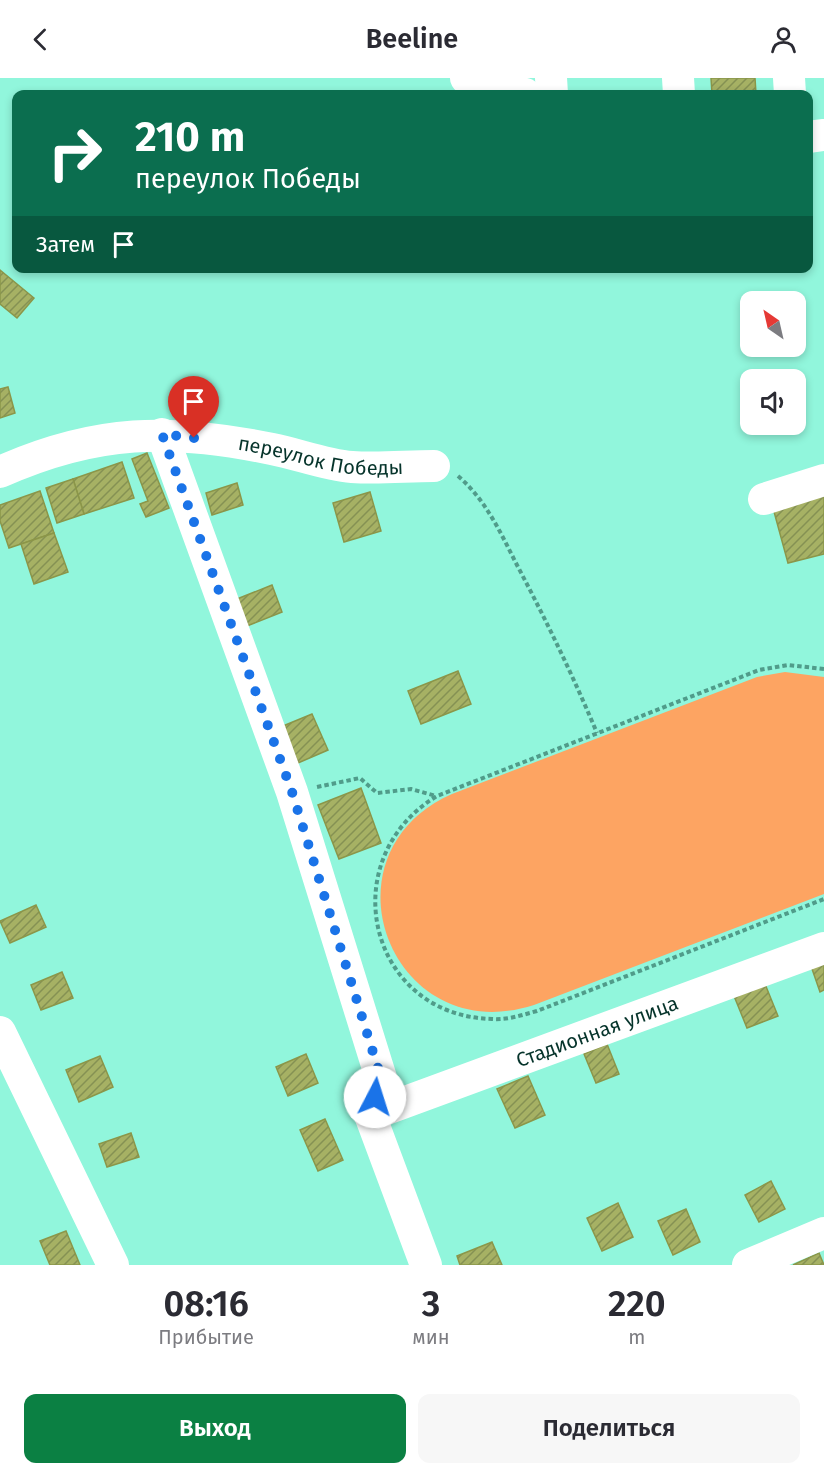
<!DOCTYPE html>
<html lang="ru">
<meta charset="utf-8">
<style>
:root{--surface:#fff;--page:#f7f7f7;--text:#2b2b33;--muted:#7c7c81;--accent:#0b8043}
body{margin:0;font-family:"Fira Sans",sans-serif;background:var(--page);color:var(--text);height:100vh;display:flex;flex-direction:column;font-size:22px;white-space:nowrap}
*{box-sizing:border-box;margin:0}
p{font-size:20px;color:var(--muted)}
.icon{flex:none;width:33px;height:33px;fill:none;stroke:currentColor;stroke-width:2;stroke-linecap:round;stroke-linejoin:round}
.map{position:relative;height:1187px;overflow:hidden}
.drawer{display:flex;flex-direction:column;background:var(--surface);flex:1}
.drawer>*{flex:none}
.guide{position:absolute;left:12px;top:12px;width:801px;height:183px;border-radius:12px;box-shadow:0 3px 9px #0003;background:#0b6e4f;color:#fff;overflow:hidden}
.needle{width:39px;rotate:326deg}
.buttons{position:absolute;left:740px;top:213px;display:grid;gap:12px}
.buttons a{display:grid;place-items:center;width:66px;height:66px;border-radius:12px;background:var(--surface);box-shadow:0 3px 9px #0003;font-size:30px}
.pin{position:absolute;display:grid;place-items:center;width:51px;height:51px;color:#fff;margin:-62px -26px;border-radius:50% 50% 50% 0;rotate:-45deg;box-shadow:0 0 6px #0007}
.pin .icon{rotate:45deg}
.me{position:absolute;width:66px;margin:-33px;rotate:5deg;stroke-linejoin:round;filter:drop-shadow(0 0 4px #0008)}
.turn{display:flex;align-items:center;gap:21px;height:126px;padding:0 24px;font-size:27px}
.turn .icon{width:78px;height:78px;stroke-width:2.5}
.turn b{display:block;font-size:42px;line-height:51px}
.then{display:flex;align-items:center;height:57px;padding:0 24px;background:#0003;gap:12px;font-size:22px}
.eta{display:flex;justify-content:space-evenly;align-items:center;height:102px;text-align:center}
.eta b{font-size:36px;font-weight:600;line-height:42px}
.cta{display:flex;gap:12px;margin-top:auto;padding:12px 24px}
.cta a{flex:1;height:69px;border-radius:12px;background:var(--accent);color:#fff;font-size:24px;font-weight:600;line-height:69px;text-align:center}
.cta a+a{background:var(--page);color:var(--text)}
header{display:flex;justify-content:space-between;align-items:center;height:78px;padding:0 24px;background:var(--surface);font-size:27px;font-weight:600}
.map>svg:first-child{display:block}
</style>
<header><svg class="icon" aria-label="back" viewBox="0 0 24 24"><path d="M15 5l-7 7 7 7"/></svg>Beeline<svg class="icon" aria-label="person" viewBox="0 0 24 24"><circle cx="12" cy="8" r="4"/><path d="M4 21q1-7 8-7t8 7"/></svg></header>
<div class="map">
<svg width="824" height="1187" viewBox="0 0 824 1187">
<defs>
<pattern id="building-hatch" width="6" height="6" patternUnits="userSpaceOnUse" patternTransform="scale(1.5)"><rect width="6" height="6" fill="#a6b164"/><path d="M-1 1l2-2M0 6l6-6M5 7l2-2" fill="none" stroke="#859153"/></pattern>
</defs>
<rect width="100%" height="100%" fill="#91f6dc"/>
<path fill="#fda462" d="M785,594L824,599V816L534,927C391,973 316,776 452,716L757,599Z"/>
<g fill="url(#building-hatch)" stroke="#8b9649" stroke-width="1.5">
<polygon points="711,0 755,0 756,16 712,16"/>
<polygon points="0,192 34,220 17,240 0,226"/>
<polygon points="8,309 15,335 0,340 0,311"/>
<polygon points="147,375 169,430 146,439 140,426 148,423 132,381"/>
<polygon points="122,384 134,420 84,436 73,401"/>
<polygon points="73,401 84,436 57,445 46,410"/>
<polygon points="237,405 243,427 212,437 206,415"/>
<polygon points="40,413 54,455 9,470 0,443 0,427"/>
<polygon points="370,414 381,453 344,464 333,425"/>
<polygon points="824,417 824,476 788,485 773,430"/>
<polygon points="54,455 68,494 34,506 21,466"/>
<polygon points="272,507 282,534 247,548 237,521"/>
<polygon points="458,593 471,626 421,646 408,613"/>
<polygon points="312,636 328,672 298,685 283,648"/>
<polygon points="361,710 381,765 339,781 318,727"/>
<polygon points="36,827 46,849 10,865 0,843"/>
<polygon points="824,884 824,912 820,914 811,888"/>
<polygon points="62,894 73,920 41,932 31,907"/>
<polygon points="765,906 778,938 747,950 734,918"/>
<polygon points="607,966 619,996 596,1005 584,976"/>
<polygon points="306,976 318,1005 288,1018 276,989"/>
<polygon points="100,978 113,1009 79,1024 66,992"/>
<polygon points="528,998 545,1037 515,1050 497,1011"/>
<polygon points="325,1041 343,1082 318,1093 300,1052"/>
<polygon points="131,1055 139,1079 107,1089 99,1066"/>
<polygon points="771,1103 785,1131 759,1144 745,1117"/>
<polygon points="618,1125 633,1159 602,1173 587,1140"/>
<polygon points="686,1131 700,1164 673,1177 658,1143"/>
<polygon points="66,1153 80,1187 50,1187 40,1163"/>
<polygon points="492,1164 502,1187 460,1187 457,1178"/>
<polygon points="819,1175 824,1187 793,1187"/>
</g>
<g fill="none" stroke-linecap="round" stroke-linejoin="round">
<g stroke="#509c8a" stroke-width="4" stroke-dasharray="4.5 3" stroke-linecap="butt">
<path d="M458,398C487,423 501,456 518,489C547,544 573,598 597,655"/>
<path d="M824,591L788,587L759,592L437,718C332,781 368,938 492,941C508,942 522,937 537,933L824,821"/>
<polyline points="317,709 360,700 377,715 411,711 436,718"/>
</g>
<g stroke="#fff" stroke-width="32">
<polyline points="466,0 525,16"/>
<polyline points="551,0 552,16"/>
<polyline points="678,0 679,16"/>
<polyline points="789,0 790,16"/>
<polyline points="808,59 824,57"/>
<polyline points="162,356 292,714 381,1000 370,1037 426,1187"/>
<path id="s1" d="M0,394C96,351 170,350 272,371C298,376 325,387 352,389C379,391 407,388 434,388"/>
<polyline points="764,421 824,402"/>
<polyline points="0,954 113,1187"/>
<path id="s2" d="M370,1037L824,870"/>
<polyline points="748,1187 824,1155"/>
</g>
</g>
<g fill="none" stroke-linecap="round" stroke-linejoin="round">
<polyline stroke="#1a73e8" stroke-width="10" stroke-dasharray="0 18" points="194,360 162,356 292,714 381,1000 375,1019"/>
</g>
<g text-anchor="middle" stroke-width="4.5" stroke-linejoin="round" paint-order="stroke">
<g font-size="20" fill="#06342b" stroke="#91f6dc">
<text dy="7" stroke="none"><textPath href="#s1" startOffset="328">переулок Победы</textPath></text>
<text dy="7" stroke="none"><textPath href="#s2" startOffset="242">Стадионная улица</textPath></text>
</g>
</g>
</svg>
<div class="buttons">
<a><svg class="needle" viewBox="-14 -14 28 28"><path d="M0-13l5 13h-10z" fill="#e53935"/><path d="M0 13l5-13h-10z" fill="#7c7c81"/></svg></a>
<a><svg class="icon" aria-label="sound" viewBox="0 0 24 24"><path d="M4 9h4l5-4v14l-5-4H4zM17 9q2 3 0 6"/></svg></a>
</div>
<div class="pin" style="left:194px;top:360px;background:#d93025"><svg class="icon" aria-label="arrive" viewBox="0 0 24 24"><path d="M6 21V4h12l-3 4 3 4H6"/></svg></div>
<svg class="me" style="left:375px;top:1019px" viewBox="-20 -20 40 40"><circle r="19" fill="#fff"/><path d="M0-13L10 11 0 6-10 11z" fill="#1a73e8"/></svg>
<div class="guide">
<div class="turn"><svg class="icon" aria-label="right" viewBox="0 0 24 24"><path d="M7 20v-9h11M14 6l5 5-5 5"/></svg><div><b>210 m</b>переулок Победы</div></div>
<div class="then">Затем<svg class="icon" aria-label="arrive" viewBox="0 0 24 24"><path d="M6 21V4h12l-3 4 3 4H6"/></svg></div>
</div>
</div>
<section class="drawer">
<div class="eta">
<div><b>08:16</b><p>Прибытие</p></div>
<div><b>3</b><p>мин</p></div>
<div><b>220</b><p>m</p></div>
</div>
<div class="cta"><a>Выход</a><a>Поделиться</a></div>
</section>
